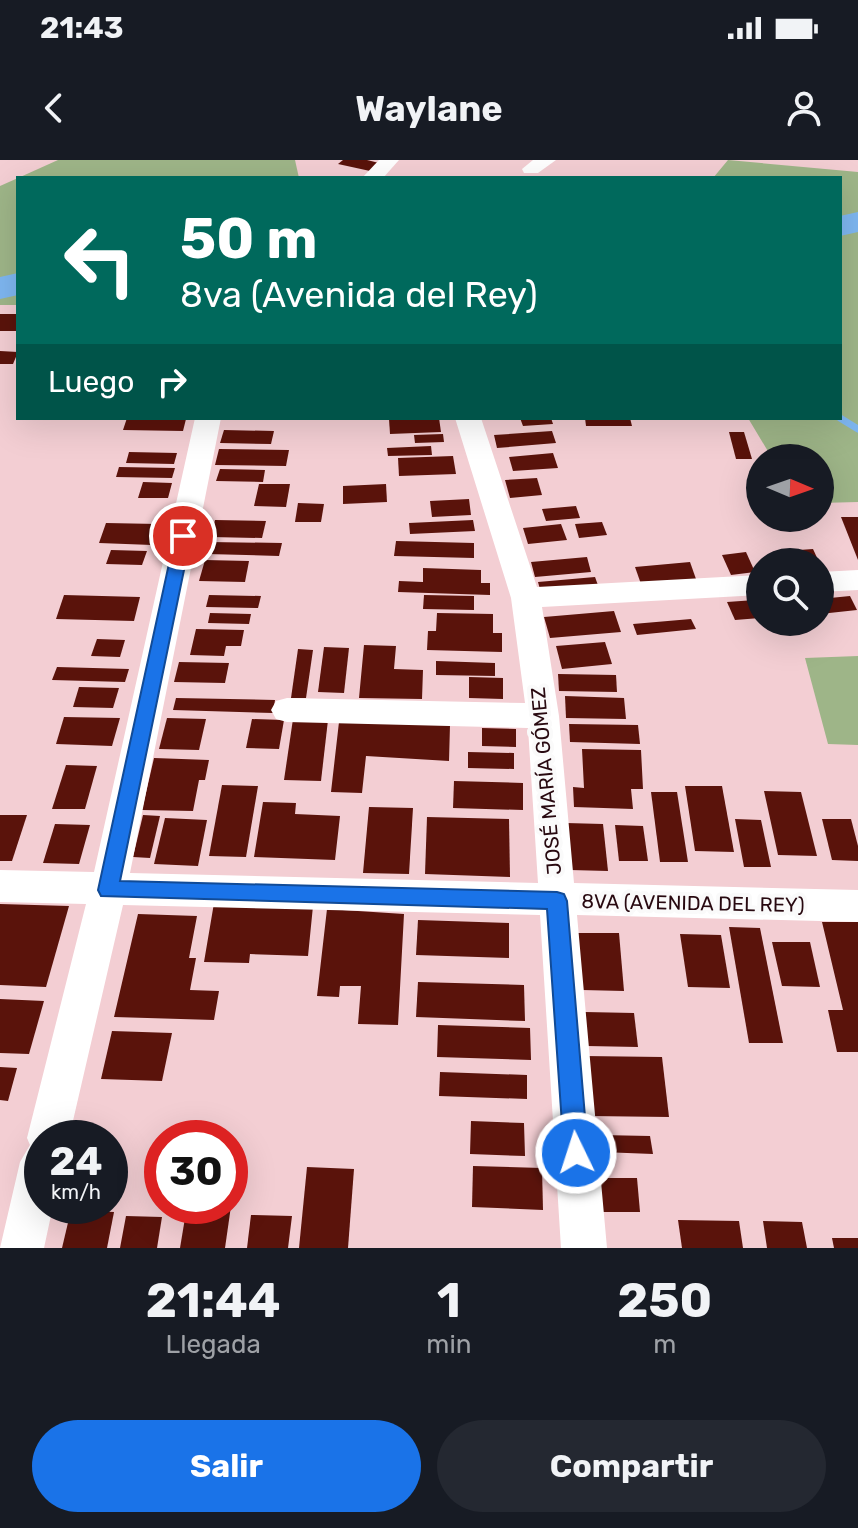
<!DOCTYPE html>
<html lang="es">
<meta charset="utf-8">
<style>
:root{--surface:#171b24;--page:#242831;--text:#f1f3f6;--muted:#9ea1a6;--accent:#1a73e8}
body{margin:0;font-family:Rubik,sans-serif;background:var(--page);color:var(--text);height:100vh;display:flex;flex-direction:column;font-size:30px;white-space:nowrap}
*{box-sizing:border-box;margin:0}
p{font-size:26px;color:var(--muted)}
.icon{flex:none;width:44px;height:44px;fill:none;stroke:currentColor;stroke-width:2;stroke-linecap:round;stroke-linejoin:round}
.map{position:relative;height:1088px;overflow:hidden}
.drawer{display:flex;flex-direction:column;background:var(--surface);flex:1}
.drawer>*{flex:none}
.banner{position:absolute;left:16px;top:16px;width:826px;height:244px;border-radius:0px;box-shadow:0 8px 32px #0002;background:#00695c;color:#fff;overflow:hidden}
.needle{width:52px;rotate:92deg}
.fabs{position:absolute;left:746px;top:284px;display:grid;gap:16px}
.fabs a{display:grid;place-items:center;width:88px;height:88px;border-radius:50%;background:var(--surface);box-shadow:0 8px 32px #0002;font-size:40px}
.speed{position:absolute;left:24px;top:960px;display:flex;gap:16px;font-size:40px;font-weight:700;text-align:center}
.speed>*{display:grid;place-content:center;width:104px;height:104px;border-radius:50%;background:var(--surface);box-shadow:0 8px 32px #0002;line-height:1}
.speed small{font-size:20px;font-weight:400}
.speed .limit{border:12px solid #d22;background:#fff;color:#111}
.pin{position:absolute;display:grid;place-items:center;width:68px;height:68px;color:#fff;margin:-34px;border:4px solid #fff;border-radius:50%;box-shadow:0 2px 8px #0007}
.me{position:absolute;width:88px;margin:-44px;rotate:356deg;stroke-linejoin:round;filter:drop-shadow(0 0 6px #0008)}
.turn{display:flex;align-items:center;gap:28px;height:168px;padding:0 32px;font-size:36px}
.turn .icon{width:104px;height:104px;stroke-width:2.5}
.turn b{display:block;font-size:56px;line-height:68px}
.then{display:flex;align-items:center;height:76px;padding:0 32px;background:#0003;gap:16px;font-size:30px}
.eta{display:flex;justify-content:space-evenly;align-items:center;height:136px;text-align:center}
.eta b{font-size:48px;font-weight:700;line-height:56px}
.primary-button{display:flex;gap:16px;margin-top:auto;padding:16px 32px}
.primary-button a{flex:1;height:92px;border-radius:48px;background:var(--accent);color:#fff;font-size:32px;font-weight:700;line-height:92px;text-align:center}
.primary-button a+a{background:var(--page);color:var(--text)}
.status{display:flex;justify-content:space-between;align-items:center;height:56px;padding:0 40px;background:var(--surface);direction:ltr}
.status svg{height:22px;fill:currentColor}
header{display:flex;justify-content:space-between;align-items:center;height:104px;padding:0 32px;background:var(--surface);font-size:36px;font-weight:700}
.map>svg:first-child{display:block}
</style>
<div class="status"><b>21:43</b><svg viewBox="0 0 49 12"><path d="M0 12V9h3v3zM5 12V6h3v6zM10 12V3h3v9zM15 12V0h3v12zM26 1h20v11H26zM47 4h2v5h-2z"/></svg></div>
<header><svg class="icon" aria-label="back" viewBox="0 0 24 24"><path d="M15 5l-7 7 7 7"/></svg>Waylane<svg class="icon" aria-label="person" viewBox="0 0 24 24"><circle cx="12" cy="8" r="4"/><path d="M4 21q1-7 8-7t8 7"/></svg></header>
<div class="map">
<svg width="858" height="1088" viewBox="0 0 858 1088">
<rect width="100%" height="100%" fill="#f3ced3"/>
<g fill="#9eb588">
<polygon points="58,0 295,0 299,18 18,18"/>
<polygon points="728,0 858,12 858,342 820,343 820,298 772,298 748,258 840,258 840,18 713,18"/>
<polygon points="18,18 18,145 0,145 0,26"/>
<polygon points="858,496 858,585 828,584 805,498"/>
</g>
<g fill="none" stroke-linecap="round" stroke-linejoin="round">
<polyline stroke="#7eb6f0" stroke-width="7" points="840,258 858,269"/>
<g fill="#7eb6f0" fill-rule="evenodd">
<polygon points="858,52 858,72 840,76 840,56"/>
<polygon points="18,113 18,135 0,139 0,117"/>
</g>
</g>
<g fill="#5a130b">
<polygon points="343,0 367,0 379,3 370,11 338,4"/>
<rect x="0" y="154" width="18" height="17"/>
<polygon points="0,191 18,192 13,204 0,204"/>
<polygon points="127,258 186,259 183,271 123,270"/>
<polygon points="439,258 441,272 390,274 389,259"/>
<polygon points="520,258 551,258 553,264 523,266"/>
<polygon points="585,258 630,258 632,266 586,266"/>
<polygon points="224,270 274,271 271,284 220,283"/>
<polygon points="552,271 556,283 497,288 494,275"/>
<polygon points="729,272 744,272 752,299 736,299"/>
<polygon points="443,274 444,282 415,283 414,275"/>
<polygon points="431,286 432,295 388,296 387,288"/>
<polygon points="219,289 289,290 286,306 215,305"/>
<polygon points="129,292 177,293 174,304 126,303"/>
<polygon points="553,293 558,308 513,311 509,297"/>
<polygon points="453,296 456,314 399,316 398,298"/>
<polygon points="119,307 175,308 172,318 116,317"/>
<polygon points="220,309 265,310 263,322 216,321"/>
<polygon points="537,318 542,335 510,338 505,320"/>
<polygon points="143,322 172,323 168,338 138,338"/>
<polygon points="259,324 290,324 286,347 254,346"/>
<polygon points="386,324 387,342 343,344 343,326"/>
<polygon points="469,339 471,355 432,357 430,341"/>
<polygon points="298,343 324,344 321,362 295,362"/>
<polygon points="576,346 580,358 546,361 542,349"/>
<polygon points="841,357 858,357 858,400"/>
<polygon points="215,360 266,361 262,378 211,377"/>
<polygon points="473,360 475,371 410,374 409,363"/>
<polygon points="602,362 607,375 579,378 575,364"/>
<polygon points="106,363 158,364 152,385 99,383"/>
<polygon points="561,364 567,380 528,384 523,368"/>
<polygon points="396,381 474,383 474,398 394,396"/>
<polygon points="210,382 282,383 279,396 207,394"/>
<polygon points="813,389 819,402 790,402 785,391"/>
<polygon points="111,390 147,391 142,405 106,404"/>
<polygon points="746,392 755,412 731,415 722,395"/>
<polygon points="587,397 591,412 535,417 531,402"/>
<polygon points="205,400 249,401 245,422 199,421"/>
<polygon points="690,402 696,419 641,424 635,407"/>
<polygon points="423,408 481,410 481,423 490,423 490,435 398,432 399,421 423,422"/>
<polygon points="595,417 599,428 541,433 538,422"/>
<polygon points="64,435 140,437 134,461 56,459"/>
<polygon points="209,435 261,436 258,448 206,447"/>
<polygon points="424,435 474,436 474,450 423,449"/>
<polygon points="850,436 857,450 820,454 820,439"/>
<polygon points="755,440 760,458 735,460 727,442"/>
<polygon points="614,451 621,472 550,478 544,457"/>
<polygon points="210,453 251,454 249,464 208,463"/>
<polygon points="437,453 493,454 493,473 502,473 502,492 427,490 428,471 436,471"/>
<polygon points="691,459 696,469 637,475 633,464"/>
<polygon points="196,469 244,470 241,486 226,486 224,496 190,495"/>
<polygon points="97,479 125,480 120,497 91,496"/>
<polygon points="605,482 612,504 562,509 556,486"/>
<polygon points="364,485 396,486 394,509 423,510 422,539 359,538"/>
<polygon points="324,487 349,488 344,533 318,532"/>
<polygon points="298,489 313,490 306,538 291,538"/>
<polygon points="436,501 495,503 495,516 436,515"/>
<polygon points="179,502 229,503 225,523 174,522"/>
<polygon points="57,507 129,509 125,522 52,520"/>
<polygon points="558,514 616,515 617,532 559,531"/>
<polygon points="469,517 503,518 503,539 469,538"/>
<polygon points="79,527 119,528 113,548 73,547"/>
<polygon points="565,536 624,538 626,559 566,558"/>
<polygon points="176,538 275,540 273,553 173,550"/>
<polygon points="64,557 120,558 112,586 56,584"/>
<polygon points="167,558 206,559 199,590 159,589"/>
<polygon points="252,559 284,560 279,589 246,588"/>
<polygon points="293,559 328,560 321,621 284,620"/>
<polygon points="339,562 450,565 449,601 366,596 362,633 331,632"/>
<polygon points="569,564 638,565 640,584 570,582"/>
<polygon points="482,568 516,569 516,587 482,586"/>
<polygon points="582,589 641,590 643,629 631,629 633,649 574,647 573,627 584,628"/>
<polygon points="468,592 514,593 514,609 468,608"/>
<polygon points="154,598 209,600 205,620 199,620 193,651 142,650"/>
<polygon points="66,605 97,606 85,649 52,649"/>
<polygon points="454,621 523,623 523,650 453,648"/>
<polygon points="222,625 258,626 246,697 209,696"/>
<polygon points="685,626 722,626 734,692 695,691"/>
<polygon points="764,631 801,632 817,696 778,695"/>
<polygon points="651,632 677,632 688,702 660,702"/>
<polygon points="263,642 296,643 295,654 340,656 335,700 254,697"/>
<polygon points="369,647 413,648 409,714 363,713"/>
<polygon points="0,655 27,655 12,701 0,701"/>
<polygon points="143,655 160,656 150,698 133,697"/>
<polygon points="427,657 509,659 510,717 425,714"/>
<polygon points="165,658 207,660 198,706 154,704"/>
<polygon points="735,659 761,660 771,707 744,707"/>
<polygon points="822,659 851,659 858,686 858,701 832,700"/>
<polygon points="566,663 603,664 608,711 570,710"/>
<polygon points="55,664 90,665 79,704 43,703"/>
<polygon points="615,665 643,666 648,701 619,701"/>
<polygon points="214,743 313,746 308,796 250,794 249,803 204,802"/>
<polygon points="0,744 69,746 46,827 0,825"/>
<polygon points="327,749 404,754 398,865 358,864 361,826 340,826 339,837 317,836"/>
<polygon points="138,754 197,756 189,798 196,798 190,830 219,831 214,860 114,857"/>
<polygon points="418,760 509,763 509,798 416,795"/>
<polygon points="822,762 858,762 858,892 837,892 828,850 843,850"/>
<polygon points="729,767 760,768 783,883 749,883"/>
<polygon points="578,773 619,773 624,831 582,830"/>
<polygon points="680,774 721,775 730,828 688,827"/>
<polygon points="772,782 810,782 820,827 782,826"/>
<polygon points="418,822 524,825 525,861 416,857"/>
<polygon points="0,839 44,841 29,894 0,893"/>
<polygon points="585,852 634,853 638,887 587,886"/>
<polygon points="438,865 530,868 531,900 437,897"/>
<polygon points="112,871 172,873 162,921 101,919"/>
<polygon points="584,896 662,897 669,957 589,956"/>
<polygon points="0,907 17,908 8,941 0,940"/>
<polygon points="440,912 527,915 527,939 439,936"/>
<polygon points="471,961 524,963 525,996 470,994"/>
<polygon points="600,975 650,976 653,994 601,992"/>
<polygon points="473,1006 542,1008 543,1050 472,1047"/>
<polygon points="307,1007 354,1009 348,1088 299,1088"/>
<polygon points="600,1018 637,1018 640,1052 602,1052"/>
<polygon points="187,1046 231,1046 225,1088 180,1088"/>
<polygon points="71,1050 114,1052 107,1088 62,1088"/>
<polygon points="251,1055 292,1056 288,1088 247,1088"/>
<polygon points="126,1056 162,1057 157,1088 120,1088"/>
<polygon points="678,1060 739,1061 743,1088 682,1088"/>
<polygon points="763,1061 802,1062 807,1088 767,1088"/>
<polygon points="832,1078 858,1078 858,1088 834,1088"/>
</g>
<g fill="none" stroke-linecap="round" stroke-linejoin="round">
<g fill="#fff" fill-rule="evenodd">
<polygon points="379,0 399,0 383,18 362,18"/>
<polygon points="533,0 556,0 538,13 524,13 522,9"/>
<polygon points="195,258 221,258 130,713 538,723 528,568 287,562 276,559 271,550 276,541 287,538 525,543 511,438 455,258 481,258 537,427 760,415 760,435 542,447 559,556 574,723 858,730 858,762 577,755 607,1088 561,1088 540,755 123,745 69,978 42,978 42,1046 53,1046 44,1088 0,1088 20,1002 30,985 27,978 86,744 0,742 0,710 94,712"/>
<polygon points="858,410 858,430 820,432 820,412"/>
</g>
</g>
<polygon fill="#1a73e8" stroke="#114b97" stroke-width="2" points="183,371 191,376 120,721 557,732 564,734 567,741 588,993 585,1002 576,1005 568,1002 564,993 547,749 101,736 98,730 175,376"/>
<g text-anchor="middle" stroke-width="8" stroke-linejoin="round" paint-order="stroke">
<g font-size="20" fill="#280910" stroke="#fafafa">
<text transform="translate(546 621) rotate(-95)" y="7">JOSÉ MARÍA GÓMEZ</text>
<text transform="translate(693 743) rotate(1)" y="7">8VA (AVENIDA DEL REY)</text>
</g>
</g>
</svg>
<div class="fabs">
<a><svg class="needle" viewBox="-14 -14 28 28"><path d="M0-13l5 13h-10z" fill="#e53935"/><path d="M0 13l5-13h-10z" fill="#9ea1a6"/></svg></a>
<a><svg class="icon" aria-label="search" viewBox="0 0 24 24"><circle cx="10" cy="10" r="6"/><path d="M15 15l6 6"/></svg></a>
</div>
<div class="speed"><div>24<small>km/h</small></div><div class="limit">30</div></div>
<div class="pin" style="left:183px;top:376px;background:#d93025"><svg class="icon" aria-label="arrive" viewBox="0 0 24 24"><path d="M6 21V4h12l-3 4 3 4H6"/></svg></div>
<svg class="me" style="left:576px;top:993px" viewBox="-20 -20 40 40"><circle r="17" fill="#1a73e8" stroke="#fff" stroke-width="3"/><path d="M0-11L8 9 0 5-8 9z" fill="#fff"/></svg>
<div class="banner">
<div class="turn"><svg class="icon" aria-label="left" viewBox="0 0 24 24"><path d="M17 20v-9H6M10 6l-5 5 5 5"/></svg><div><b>50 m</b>8va (Avenida del Rey)</div></div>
<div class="then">Luego<svg class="icon" aria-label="right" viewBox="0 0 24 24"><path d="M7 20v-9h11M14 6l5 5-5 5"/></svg></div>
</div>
</div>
<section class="drawer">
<div class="eta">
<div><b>21:44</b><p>Llegada</p></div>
<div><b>1</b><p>min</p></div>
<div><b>250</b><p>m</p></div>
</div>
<div class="primary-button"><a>Salir</a><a>Compartir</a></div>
</section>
